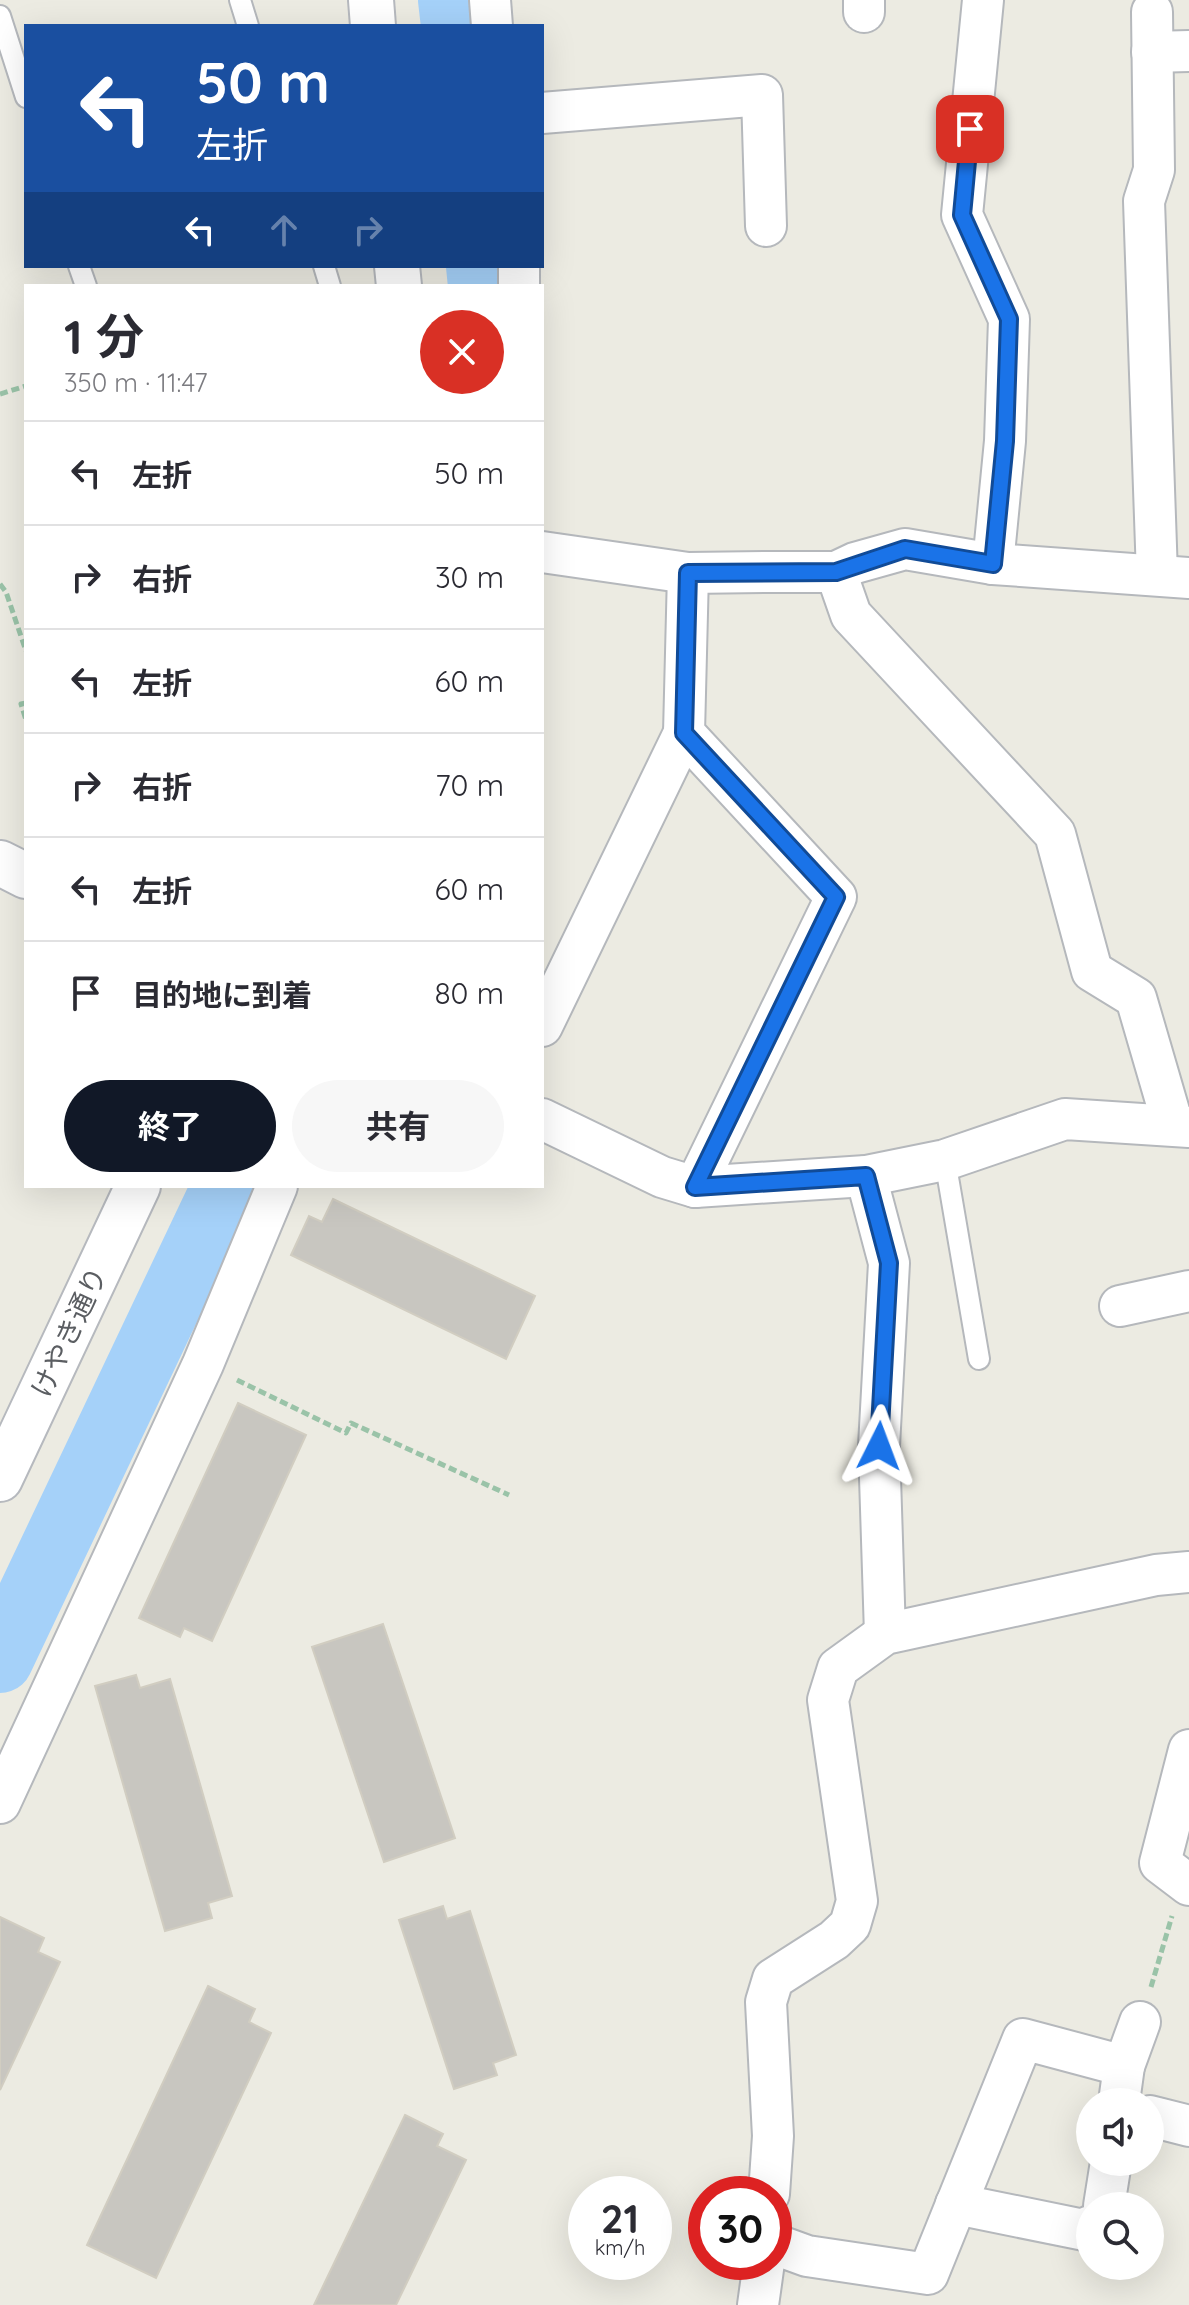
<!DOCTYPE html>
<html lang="ja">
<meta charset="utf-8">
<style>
:root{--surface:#fff;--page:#f7f7f7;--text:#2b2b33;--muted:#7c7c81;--line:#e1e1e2;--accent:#111827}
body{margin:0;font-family:Quicksand,"Noto Sans JP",sans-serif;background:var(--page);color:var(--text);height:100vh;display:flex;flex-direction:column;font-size:30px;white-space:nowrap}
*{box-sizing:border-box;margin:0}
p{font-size:26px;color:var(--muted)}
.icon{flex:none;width:44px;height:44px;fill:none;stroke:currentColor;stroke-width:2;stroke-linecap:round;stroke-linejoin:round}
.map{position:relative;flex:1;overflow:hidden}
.drawer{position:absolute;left:24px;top:284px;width:520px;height:904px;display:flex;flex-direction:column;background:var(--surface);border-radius:0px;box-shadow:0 8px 32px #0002}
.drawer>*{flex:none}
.banner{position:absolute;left:24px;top:24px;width:520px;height:244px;border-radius:0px;box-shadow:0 8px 32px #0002;background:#1a4fa0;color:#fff;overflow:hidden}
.buttons{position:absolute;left:1076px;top:2088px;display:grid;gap:16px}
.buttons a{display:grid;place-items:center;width:88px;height:88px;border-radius:50%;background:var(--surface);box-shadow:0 8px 32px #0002;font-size:40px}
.speed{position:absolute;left:568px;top:2176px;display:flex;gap:16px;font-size:40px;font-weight:700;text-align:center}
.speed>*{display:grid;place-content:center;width:104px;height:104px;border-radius:50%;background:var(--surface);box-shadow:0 8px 32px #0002;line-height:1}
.speed small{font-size:20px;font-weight:400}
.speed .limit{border:12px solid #d22;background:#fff;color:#111}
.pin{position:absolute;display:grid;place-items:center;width:68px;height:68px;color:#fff;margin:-34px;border-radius:16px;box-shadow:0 4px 12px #0006}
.me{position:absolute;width:88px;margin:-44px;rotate:3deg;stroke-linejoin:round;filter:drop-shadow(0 0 6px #0008)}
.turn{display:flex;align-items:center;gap:28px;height:168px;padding:0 40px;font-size:36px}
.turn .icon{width:104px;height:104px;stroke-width:2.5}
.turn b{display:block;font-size:56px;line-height:68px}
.lanes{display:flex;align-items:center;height:76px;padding:0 40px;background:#0003;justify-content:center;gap:40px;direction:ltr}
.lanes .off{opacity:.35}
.round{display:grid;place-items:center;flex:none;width:84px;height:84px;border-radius:42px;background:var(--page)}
.overview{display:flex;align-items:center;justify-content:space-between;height:136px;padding:0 40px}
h1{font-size:48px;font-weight:700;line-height:60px}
.cta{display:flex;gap:16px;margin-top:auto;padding:16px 40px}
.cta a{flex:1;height:92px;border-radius:48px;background:var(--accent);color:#fff;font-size:32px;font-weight:700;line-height:92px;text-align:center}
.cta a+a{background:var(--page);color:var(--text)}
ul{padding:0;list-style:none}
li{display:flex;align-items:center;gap:24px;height:104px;padding:0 40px;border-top:2px solid var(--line)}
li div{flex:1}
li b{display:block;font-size:30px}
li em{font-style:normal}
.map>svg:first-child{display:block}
</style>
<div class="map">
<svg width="1189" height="2305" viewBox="0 0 1189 2305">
<rect width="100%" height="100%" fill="#ecebe2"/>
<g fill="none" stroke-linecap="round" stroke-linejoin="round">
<g stroke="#a5d1f9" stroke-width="66">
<polyline points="451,0 454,26"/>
<polyline points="479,266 481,286"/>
<polyline points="0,1660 225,1186"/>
</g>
</g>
<g fill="#c8c6c0" stroke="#d1cdc1" stroke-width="2">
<polygon points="333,1199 535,1296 506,1359 291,1255 309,1216 322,1222"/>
<polygon points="238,1403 306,1435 212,1641 184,1628 180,1637 139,1618"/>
<polygon points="383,1624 455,1838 384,1862 312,1647"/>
<polygon points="136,1675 140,1688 170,1679 232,1896 208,1903 212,1918 165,1931 95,1686"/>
<polygon points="443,1906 447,1919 470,1911 516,2055 493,2063 497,2075 454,2089 399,1920"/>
<polygon points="0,1917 44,1938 38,1952 60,1962 0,2090"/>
<polygon points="208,1986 255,2009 249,2022 271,2033 156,2278 87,2245"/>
<polygon points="405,2115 443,2134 437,2146 466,2160 396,2305 314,2305"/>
</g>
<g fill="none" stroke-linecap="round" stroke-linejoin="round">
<defs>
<g id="lane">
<polyline points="240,0 248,26"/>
<polyline points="0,16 26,97"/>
<polyline points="79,266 86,286"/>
<polyline points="324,266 330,286"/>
<polyline points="945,1160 979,1359"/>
</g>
<g id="street">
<polyline points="490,0 492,26"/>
<polyline points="983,0 962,215 1009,319 1005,441 993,564"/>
<polyline points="864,12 864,0"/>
<polyline points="1152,12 1154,170 1144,201 1157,575"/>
<polyline points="1152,52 1189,51"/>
<polyline points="542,113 762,95 766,226"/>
<polyline points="519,266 519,286"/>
<polyline points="542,552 688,573 765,572 836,572 855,563 905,549 993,564 1189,578"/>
<polyline points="836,572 851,615 1055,834 1092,971 1136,998 1173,1125"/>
<polyline points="688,573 684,733 836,897 695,1187"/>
<polyline points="542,1026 684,733"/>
<polyline points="542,1119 662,1177 695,1187 866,1176 945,1160 1065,1119 1189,1127"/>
<polyline points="866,1176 889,1263 879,1446 885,1634"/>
<polyline points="1120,1306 1189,1291"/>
<polyline points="1189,1750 1160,1863 1189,1885"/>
<polyline points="0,1803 203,1364 277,1186"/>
<polyline points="1119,2102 1124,2066"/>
<polyline points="1150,2116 1189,2126"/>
<polyline points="769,2194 773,2136 766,2002 773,1979 834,1940 850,1925 857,1901 828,1700 838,1668 885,1634 1156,1575 1189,1572"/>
<polyline points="956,2204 1084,2230 1090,2226"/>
<polyline points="1104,2206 1111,2162"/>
<polyline points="774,2244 807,2256 928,2274 1023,2039 1124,2066 1140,2022"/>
<polyline points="758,2305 764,2262"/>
</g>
<g id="secondary">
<polyline points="371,0 373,26"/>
<polyline points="397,266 399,286"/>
<polyline points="0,863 26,876"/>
<polyline points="0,1479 138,1186"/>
</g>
</defs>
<use href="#lane" stroke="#b5b8bc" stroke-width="24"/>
<use href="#street" stroke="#b5b8bc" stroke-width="44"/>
<use href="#secondary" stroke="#b6b9be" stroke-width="48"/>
<g stroke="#9ac3a8" stroke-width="5" stroke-dasharray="8 4" stroke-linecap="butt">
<polyline points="0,394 26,386"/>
<polyline points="0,584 6,592 26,651"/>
<polyline points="26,703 21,704 26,720"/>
<polyline points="237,1380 346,1433 351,1423 509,1495"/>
<polyline points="1151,1987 1172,1916"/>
</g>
<use href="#lane" stroke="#fff" stroke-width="20"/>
<use href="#street" stroke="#fff" stroke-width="40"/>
<use href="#secondary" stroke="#fff" stroke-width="44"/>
</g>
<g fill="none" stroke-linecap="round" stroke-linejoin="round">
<defs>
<polyline id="route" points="879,1446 889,1263 866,1176 695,1187 836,897 684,733 688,573 836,572 905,549 993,564 1005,441 1009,319 962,215 970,129"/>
</defs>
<use href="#route" stroke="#114b97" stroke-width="20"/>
<use href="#route" stroke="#1a73e8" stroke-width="14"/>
</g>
<g text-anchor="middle" stroke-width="6" stroke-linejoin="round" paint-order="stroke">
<g font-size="28" fill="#5b5e62" stroke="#fff">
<text transform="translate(69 1332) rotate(-65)" y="10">けやき通り</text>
</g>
</g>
</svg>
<div class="buttons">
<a><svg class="icon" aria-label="sound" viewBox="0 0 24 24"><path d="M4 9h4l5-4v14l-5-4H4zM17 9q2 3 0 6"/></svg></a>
<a><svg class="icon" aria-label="search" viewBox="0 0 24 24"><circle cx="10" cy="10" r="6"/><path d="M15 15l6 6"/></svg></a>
</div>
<div class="speed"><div>21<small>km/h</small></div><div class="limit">30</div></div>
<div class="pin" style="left:970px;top:129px;background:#d93025"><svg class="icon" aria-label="arrive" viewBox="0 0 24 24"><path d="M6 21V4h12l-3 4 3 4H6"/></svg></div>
<svg class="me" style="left:879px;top:1446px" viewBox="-20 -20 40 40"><path d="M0-17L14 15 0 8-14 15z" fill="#1a73e8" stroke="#fff" stroke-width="4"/></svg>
<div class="banner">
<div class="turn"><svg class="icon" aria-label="left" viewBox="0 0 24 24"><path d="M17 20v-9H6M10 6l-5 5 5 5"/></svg><div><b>50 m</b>左折</div></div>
<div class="lanes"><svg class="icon" aria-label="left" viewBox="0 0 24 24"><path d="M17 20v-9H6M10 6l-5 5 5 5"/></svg><svg class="icon off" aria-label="ahead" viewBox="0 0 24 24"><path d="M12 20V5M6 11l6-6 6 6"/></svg><svg class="icon off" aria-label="right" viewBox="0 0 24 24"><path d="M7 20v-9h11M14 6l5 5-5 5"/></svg></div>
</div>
<section class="drawer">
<div class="overview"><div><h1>1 分</h1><p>350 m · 11:47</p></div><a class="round" style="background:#d93025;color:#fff"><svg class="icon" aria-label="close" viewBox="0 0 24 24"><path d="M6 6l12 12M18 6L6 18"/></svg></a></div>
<ul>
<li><svg class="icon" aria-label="left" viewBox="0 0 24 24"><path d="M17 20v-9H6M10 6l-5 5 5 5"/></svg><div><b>左折</b></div><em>50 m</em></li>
<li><svg class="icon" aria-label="right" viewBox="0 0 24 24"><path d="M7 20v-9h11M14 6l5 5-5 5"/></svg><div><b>右折</b></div><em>30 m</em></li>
<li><svg class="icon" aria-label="left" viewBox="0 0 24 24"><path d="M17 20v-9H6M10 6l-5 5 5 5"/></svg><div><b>左折</b></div><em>60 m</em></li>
<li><svg class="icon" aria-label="right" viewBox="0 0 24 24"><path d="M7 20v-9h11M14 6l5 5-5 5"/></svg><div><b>右折</b></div><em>70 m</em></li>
<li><svg class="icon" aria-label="left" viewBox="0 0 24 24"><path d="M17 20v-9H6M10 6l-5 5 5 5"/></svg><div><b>左折</b></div><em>60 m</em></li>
<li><svg class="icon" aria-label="arrive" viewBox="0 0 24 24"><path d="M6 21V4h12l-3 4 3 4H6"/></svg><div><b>目的地に到着</b></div><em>80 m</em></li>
</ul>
<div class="cta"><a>終了</a><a>共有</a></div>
</section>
</div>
